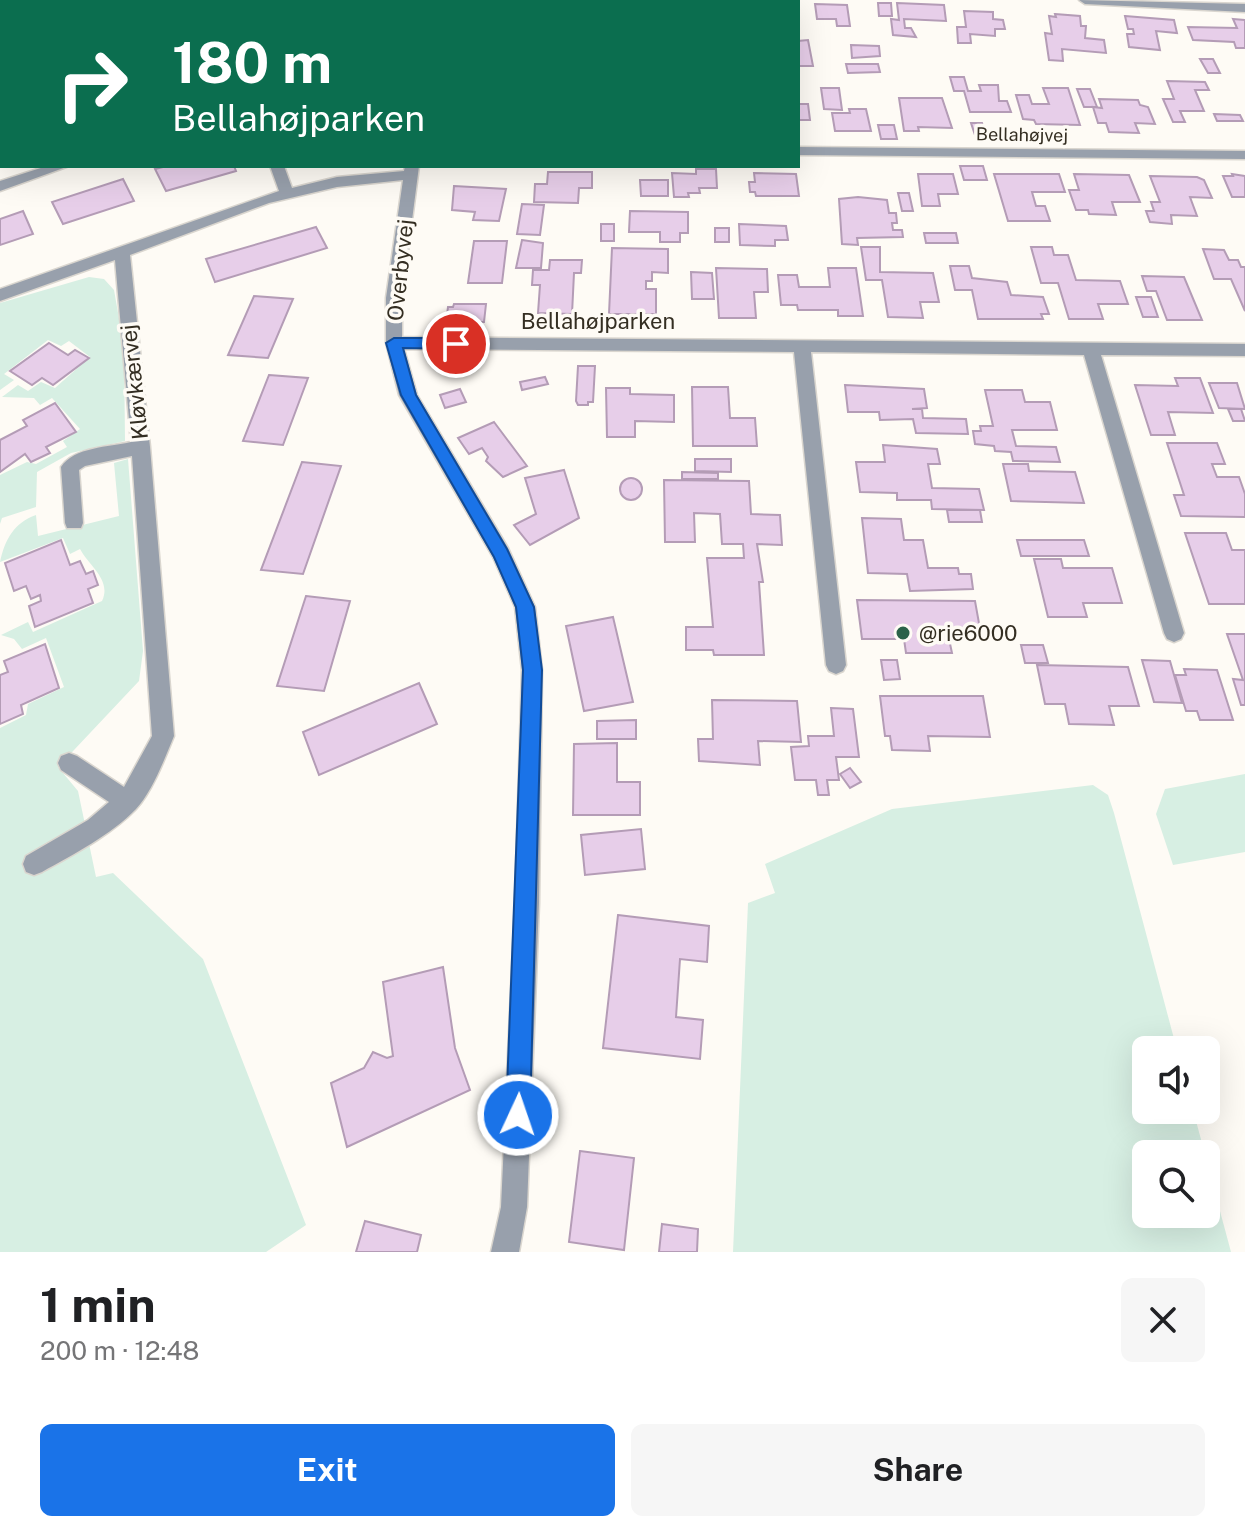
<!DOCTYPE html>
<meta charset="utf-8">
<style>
:root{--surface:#fff;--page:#f6f6f6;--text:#202124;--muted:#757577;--accent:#1a73e8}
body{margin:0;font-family:"Public Sans",sans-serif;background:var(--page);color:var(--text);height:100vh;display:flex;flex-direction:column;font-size:30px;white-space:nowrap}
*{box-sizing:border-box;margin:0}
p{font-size:26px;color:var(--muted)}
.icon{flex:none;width:44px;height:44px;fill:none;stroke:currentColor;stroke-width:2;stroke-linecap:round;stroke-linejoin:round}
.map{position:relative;height:1252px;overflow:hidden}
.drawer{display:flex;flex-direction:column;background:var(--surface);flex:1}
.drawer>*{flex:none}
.banner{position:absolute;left:0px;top:0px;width:800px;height:168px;box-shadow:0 8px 32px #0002;background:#0b6e4f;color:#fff;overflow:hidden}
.tools{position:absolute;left:1132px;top:1036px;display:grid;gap:16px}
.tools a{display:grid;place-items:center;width:88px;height:88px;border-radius:12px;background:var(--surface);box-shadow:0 8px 32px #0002;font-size:40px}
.pin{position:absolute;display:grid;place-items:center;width:68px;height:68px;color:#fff;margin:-34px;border:4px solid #fff;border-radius:50%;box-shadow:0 2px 8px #0007}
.me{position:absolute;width:88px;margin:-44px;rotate:3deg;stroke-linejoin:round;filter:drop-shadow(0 0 6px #0008)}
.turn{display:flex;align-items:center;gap:28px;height:168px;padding:0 40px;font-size:36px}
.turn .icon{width:104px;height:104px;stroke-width:2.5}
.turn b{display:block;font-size:56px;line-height:68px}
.round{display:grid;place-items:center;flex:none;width:84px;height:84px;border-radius:12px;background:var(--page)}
.overview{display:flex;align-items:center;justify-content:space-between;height:136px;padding:0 40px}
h1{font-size:48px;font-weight:700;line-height:60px}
.cta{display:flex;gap:16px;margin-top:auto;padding:16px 40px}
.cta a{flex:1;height:92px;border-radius:12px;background:var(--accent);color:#fff;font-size:32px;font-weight:700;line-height:92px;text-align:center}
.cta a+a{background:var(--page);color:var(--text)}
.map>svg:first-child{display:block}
</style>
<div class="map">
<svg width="1245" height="1252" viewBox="0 0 1245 1252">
<rect width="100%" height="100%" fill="#fefbf5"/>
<g fill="#d7efe3">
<polygon points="89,277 104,279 114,290 124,347 125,441 71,453 37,472 36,507 2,518 0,524 0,475 27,462 36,464 67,447 63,441 80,429 52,398 40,405 34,398 2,397 18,385 28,391 41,382 55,388 90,357 69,341 61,346 48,340 4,374 14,380 0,390 0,303"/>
<path d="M128,459L143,651L139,681L58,767L78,791L96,877L113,873L203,959L306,1225L266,1252H0V728L26,715L28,704L64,687L46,638L22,649L14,639L1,635L28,622L33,632L102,601C112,580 89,566 80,549L70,554L63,538L0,562C5,539 14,523 36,515L38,536L119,516L114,463Z"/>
<polygon points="1245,774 1245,852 1173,865 1156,814 1165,789"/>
<polygon points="1093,785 1108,795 1114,813 1177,1050 1146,1050 1146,1110 1193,1110 1205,1154 1146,1154 1146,1214 1206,1214 1206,1159 1231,1252 733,1252 748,903 775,893 765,864 892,809"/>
</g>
<g fill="#e7cee9" stroke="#b49cb6" stroke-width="2">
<polygon points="878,3 891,3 892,16 879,16"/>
<polygon points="897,3 944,5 946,21 904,19 905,28 911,28 916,37 893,35 891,19 899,20"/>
<polygon points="815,4 847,5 850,26 837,26 836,19 817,19"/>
<polygon points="964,11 993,12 993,19 1003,20 1005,29 995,29 995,36 970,34 971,43 958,43 957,27 966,27"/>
<polygon points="1055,14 1080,16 1081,26 1086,26 1085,38 1104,40 1106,53 1062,49 1063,61 1049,60 1045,33 1052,34 1049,16 1056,17"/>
<polygon points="1125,16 1174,20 1177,33 1156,31 1160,50 1129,47 1127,34 1134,34 1133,29 1128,29"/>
<polygon points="1233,19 1245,20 1245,48 1236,48 1234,42 1193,40 1188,27 1237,28"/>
<polygon points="808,40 813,66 798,66 798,41"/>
<polygon points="851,45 879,46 880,56 852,58"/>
<polygon points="1200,59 1213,59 1220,73 1208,73"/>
<polygon points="846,64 878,64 880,72 848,73"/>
<polygon points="950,77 964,77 968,91 981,91 979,85 998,85 999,101 1007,101 1011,112 970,112 964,91 954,91"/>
<polygon points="1167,81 1205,82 1209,90 1195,90 1204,111 1180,111 1185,122 1173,122 1163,99 1174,99"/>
<polygon points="821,88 839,88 842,110 824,109"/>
<polygon points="1043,88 1068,88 1080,125 1036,124 1034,120 1023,119 1016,95 1029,95 1032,104 1049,104"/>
<polygon points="1077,89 1090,89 1097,107 1084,107"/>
<polygon points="899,98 942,98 952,128 918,127 919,131 904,131"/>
<polygon points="1099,99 1138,100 1140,105 1148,107 1155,124 1135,123 1139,133 1109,132 1106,123 1098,123 1093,107 1102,108"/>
<polygon points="798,104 808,104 810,120 799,120 799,124 798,124"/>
<polygon points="849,109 866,109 871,131 835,131 832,113 850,113"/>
<polygon points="1214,114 1240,115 1243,121 1217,121"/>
<polygon points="971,123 982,123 986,138 976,138"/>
<polygon points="878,125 894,125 897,139 881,139"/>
<polygon points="167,166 234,166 236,171 166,191 155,169"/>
<polygon points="960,166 983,166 987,180 964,180"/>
<polygon points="696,169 716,169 717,188 699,188 700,193 688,193 689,197 674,197 672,173 696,174"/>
<polygon points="548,172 592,172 592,188 579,188 578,203 534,202 535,184 547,184"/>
<polygon points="754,173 796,174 799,196 756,196 755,192 750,192 749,182 755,182"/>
<polygon points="918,174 953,174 958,194 938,194 940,206 922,206"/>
<polygon points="994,174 1059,174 1065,192 1032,192 1036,206 1045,206 1050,221 1008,221"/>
<polygon points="1074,174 1129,175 1140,202 1112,202 1116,215 1089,214 1088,210 1076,210 1069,190 1079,190"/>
<polygon points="1232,174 1245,176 1245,197 1232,197 1223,176 1233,176"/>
<polygon points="1150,176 1197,177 1204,180 1212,198 1190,197 1197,216 1171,215 1172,224 1150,222 1146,211 1154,211 1151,202 1160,202"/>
<polygon points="123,179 134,201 63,224 52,202"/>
<polygon points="640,180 668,180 668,196 641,196"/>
<polygon points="454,186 506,189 499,221 473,220 475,212 452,210"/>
<polygon points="898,193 909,193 913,211 902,211"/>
<polygon points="858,197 887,200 889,213 896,213 897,223 892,223 893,230 902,230 903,237 857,238 858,245 842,244 839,199"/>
<polygon points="522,204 544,205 540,235 517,234"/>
<polygon points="23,211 33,234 0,245 0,219"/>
<polygon points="630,211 688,212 688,233 680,233 680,242 660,242 660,232 629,232"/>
<rect x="601" y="224" width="13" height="17"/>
<polygon points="739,224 786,226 788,240 775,240 775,246 740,245"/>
<polygon points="316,227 327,248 215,282 206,259"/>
<rect x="715" y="228" width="14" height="14"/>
<polygon points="924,233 956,233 958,243 926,243"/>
<polygon points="522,240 543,243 541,268 516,268"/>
<polygon points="474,241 507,241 502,283 468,283"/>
<polygon points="861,247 880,247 880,272 933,273 939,302 920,302 923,318 888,317 882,280 866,280"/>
<polygon points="1031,247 1052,247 1054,255 1068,255 1076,280 1120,281 1128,304 1098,304 1103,319 1069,319 1058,283 1041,283"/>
<polygon points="612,248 668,249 668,273 652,272 652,281 646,281 646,289 656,289 656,314 609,314"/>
<polygon points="1203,249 1224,250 1229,260 1238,260 1241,267 1245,267 1245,311 1231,279 1214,279"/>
<polygon points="550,260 582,260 581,273 574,273 572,314 538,313 540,285 532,285 533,270 549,270"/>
<polygon points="950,266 969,266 972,278 1007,282 1011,295 1043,297 1049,314 1041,314 1043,319 978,319 972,290 955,290"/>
<polygon points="716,268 767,269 768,292 754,292 756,318 719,318"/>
<polygon points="828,268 856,268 863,316 838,316 838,310 798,310 797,305 781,305 778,275 797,275 799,287 830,287"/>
<polygon points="691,272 712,273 714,299 692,299"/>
<polygon points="1142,276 1184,277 1202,320 1167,320 1156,291 1147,291"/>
<polygon points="254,296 293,299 268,358 228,355"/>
<polygon points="1136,297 1151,297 1158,317 1143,317"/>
<polygon points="454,304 486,304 484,322 446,322 448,307 453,307"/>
<polygon points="49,343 68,355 75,350 89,358 53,385 42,378 32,385 10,371"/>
<polygon points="578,366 595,366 593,402 588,402 588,405 578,405 576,401"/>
<polygon points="269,375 308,378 283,445 243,441"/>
<polygon points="545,377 548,384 522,390 520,382"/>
<polygon points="1175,378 1200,378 1213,413 1168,412 1175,435 1151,435 1135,385 1178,386"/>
<polygon points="1209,383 1237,383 1245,409 1219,408"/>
<polygon points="845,385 924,389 927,408 912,409 922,409 923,418 966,419 968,434 916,433 913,419 880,420 879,412 848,412"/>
<polygon points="692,387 728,387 730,418 755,418 757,446 693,446"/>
<polygon points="606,388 630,388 630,394 674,395 674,422 635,421 635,437 607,437"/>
<polygon points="460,389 466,402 445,408 440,395"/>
<polygon points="985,390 1022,390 1025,402 1050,402 1057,430 1012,430 1016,446 1056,447 1060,462 1013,461 1011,452 995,451 994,446 975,444 973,431 981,431 980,426 993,426"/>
<polygon points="55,403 76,432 46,447 50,453 31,462 25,454 0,472 0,440 27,426 23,420"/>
<polygon points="1228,409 1241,409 1245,421 1233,421"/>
<polygon points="494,422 527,466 503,477 486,461 488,457 482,448 469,454 458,438"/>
<polygon points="1167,443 1217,443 1225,464 1212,464 1217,477 1239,477 1245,494 1245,517 1181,516 1174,495 1184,495"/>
<polygon points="883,445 937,449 940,464 928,464 932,488 979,489 984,510 932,509 931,500 897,500 897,493 860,492 856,462 885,462"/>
<polygon points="695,459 731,459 731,472 695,471"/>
<polygon points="302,462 341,466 303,574 261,570"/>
<polygon points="1003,464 1028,464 1029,471 1075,472 1084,503 1011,501"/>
<polygon points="564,470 579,518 530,545 514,525 536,514 525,478"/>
<polygon points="682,472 718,473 718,479 682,479"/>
<circle cx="631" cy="489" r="11"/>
<polygon points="664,480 749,481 751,514 780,515 782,545 757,544 763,582 759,582 764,655 714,655 713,650 686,650 686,627 713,627 707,558 744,558 743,544 722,544 720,514 694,513 695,542 665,542"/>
<polygon points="947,510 980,510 982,522 949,522"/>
<polygon points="862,518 901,519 904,540 923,540 928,568 958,568 959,574 971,574 973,589 910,591 907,574 868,573"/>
<polygon points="1185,533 1226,533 1232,550 1245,550 1245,604 1209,604"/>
<polygon points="61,540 70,565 80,561 86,574 93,571 98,585 88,589 93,603 35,627 29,606 41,601 40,595 31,599 26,586 14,591 5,563"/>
<polygon points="1017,540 1084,540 1089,556 1021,556"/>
<polygon points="1034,559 1061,559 1063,568 1112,568 1122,603 1083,603 1087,617 1048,617"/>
<polygon points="306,596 350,601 324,691 277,686"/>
<polygon points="857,600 975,601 982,640 949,639 952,653 906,653 904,639 862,639"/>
<polygon points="613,617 633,702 584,711 566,626"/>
<polygon points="1227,634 1245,634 1245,705 1241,705 1233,679 1243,680"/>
<polygon points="45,644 59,688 21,705 23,714 0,724 0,675 8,672 4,661"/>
<polygon points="1021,645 1043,645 1048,663 1025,663"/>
<polygon points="881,660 897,660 900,679 884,680"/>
<polygon points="1142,660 1170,661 1182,703 1154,702"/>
<polygon points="1037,665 1128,667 1139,706 1109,706 1114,725 1069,724 1065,704 1045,704"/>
<polygon points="1184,669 1217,670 1233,720 1200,720 1197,711 1186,711 1175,675 1186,675"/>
<polygon points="419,683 437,724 319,775 303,732"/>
<polygon points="880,696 983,696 990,737 928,736 930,751 892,750 890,736 885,736"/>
<polygon points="712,700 797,701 801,742 758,741 760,765 699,761 698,739 713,739"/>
<polygon points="831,708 853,709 859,757 836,757 839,780 827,780 829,795 818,795 816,780 795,780 791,747 809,746 808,736 834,736"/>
<polygon points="636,720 636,739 597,739 597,721"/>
<polygon points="617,743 617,782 640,782 640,815 573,815 574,744"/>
<polygon points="850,768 861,782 850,788 840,774"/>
<polygon points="641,829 645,869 585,875 581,835"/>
<polygon points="618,915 709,926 707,962 680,959 676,1017 703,1020 700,1059 603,1048"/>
<polygon points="443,967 455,1048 470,1090 347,1147 331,1083 364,1068 373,1052 387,1058 393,1056 383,982"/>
<polygon points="580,1151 634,1158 624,1250 569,1242"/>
<polygon points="365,1221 421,1235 417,1252 356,1252"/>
<polygon points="662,1224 698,1229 697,1252 659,1252"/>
</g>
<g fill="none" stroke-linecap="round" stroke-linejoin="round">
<defs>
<g id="minor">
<rect x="460" y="0" width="12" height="2"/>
<polygon points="1079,0 1245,4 1245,12 1085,4"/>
<polygon points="798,147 1245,151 1245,159 798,155"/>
<polygon points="47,166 69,166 0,191 0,181"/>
<path d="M270,166H284L292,188L337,177L404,171L405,166H419L402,298V337L1245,344V356L1101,355L1184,633L1181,639L1174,642L1167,639L1164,633L1084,355L811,352L846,665L843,671L836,674L829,671L826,665L794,352L404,349L417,395L508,548L535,607L542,670L539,903L527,1207L519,1252H491L501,1207L515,903L522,670L515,607L493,557L399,395L386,343V298L403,180L337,187L269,203L130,255L150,447L174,736C165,758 152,792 136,809C111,835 74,854 42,872L34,875L26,872L23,864L26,856L88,820L109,802L61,770L58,763L61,756L69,753L77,756L124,787L152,736L132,456L85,466L79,470L83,523L81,528H67L65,523L61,467C74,447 109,447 131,442L115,260L0,301V289L279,191Z"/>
</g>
</defs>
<use href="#minor" stroke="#dad6cf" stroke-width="3"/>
<use href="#minor" fill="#98a0ac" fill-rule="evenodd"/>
</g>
<polygon fill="#1a73e8" stroke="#114b97" stroke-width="2" points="394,338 456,338 464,344 456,349 403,348 416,395 507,549 534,607 542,670 530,1115 526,1124 518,1127 510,1124 506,1115 523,670 516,607 494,557 401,395 386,343"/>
<circle fill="#2b6249" stroke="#fefbf5" stroke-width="3" cx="903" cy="633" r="8"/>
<g text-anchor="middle" stroke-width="7" stroke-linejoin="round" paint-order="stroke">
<g font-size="18" fill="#342e22" stroke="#fefbf5">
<text transform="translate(1022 135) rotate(1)" y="6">Bellahøjvej</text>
</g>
<g font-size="22" fill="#342e22" stroke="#fefbf5">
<text transform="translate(400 270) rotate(-84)" y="8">Overbyvej</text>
<text x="598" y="329">Bellahøjparken</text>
<text transform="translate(134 382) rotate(-96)" y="8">Kløvkærvej</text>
</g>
<g font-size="22" fill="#342e22" stroke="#fefbf5" text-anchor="start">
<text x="919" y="641">@rie6000</text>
</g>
</g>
</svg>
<div class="tools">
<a><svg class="icon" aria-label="sound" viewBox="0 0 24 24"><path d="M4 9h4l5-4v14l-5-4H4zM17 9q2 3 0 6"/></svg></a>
<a><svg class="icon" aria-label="search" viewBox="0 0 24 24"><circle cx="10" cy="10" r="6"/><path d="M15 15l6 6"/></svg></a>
</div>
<div class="pin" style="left:456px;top:344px;background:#d93025"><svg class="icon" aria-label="arrive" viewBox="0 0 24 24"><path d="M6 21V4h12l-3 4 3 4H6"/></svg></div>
<svg class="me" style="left:518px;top:1115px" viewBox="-20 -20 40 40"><circle r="17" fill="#1a73e8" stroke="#fff" stroke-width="3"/><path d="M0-11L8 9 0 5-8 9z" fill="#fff"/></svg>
<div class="banner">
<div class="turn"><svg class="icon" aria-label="right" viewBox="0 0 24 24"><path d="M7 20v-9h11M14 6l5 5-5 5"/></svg><div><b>180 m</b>Bellahøjparken</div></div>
</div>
</div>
<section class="drawer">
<div class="overview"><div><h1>1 min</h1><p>200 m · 12:48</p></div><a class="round"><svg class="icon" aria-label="close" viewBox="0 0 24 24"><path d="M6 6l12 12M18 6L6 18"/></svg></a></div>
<div class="cta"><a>Exit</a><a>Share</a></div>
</section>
